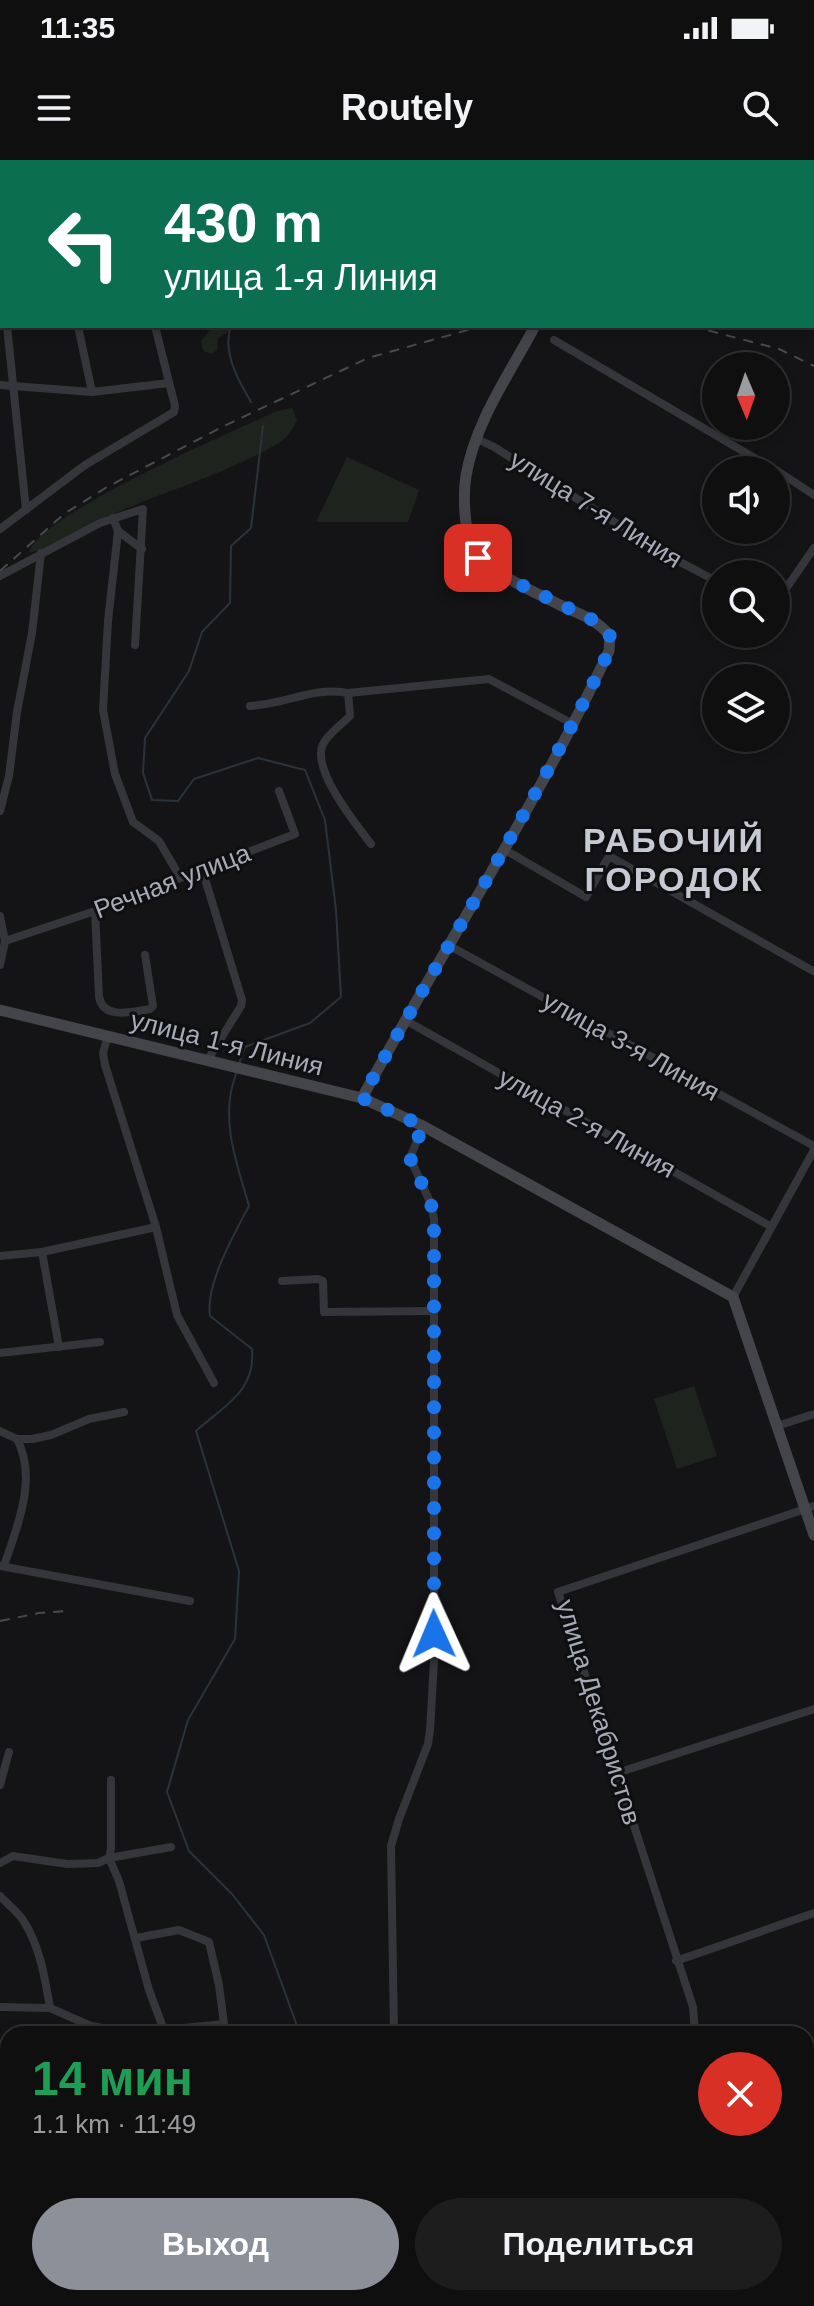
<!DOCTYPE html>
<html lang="ru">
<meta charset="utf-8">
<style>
:root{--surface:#0f0f10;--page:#1d1d1e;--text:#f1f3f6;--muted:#9b9c9f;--line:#2f2f30;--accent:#8c9099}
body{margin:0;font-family:Helvetica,sans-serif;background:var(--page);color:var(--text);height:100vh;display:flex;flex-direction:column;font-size:30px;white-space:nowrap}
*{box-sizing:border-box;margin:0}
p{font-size:26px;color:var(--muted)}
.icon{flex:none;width:44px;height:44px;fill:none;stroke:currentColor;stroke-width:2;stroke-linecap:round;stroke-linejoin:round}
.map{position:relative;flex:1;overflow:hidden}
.panel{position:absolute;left:0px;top:1866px;width:814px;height:280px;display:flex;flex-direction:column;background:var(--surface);border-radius:24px 24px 0 0;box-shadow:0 4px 12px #0003,0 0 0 2px var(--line)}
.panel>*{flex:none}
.guide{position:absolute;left:0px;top:0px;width:814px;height:168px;box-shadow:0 4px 12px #0003,0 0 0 2px var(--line);background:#0b6e4f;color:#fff;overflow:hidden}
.needle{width:52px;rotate:178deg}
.controls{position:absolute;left:702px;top:192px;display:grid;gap:16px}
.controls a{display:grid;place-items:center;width:88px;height:88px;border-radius:50%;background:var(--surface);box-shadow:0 4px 12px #0003,0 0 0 2px var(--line);font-size:40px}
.pin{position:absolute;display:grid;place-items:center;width:68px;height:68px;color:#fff;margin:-34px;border-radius:16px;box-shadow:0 4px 12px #0006}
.me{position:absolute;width:88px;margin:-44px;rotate:359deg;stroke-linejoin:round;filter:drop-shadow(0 0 6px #0008)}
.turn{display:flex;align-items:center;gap:28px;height:168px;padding:0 32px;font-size:36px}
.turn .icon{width:104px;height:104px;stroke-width:2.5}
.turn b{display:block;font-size:56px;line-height:68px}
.round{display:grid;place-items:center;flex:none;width:84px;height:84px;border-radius:42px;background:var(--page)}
.headline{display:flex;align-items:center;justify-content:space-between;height:136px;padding:0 32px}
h1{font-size:48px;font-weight:700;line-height:60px;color:#1e9e55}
.primary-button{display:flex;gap:16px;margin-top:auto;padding:16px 32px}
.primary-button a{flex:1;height:92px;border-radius:48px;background:var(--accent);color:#fff;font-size:32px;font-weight:700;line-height:92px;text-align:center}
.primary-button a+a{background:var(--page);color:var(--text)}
.status{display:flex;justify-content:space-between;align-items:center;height:56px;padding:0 40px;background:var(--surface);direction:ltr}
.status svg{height:22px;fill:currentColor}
header{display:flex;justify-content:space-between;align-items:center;height:104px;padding:0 32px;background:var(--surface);font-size:36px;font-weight:700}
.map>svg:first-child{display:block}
</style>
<div class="status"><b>11:35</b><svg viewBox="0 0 49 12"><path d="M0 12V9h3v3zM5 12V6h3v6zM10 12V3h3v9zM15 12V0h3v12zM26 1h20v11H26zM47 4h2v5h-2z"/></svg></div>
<header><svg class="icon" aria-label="menu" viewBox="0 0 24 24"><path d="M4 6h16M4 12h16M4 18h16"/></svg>Routely<svg class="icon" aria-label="search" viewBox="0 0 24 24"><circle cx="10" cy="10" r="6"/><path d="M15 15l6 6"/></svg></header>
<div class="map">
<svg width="814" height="2146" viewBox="0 0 814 2146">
<rect width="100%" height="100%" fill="#141416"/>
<g fill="#1c241d">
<polygon points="398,0 570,0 397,2"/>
<polygon points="213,166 270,166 256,169 236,168 218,178 217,190 211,194 203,191 201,181"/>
<path d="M292,248L297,260C292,270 287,278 277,284C217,319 147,336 85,367C69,375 46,393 29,392C42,353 233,271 277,251Z"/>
<polygon points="347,297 419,330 408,362 316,362"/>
<polygon points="694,1226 717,1296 677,1309 654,1239"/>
<polygon points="163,2138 207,2138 209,2146 162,2146"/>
</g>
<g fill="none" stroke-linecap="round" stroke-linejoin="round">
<g stroke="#2a333a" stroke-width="2">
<polyline points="208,0 209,2"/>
<polyline points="466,2 467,0"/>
<path d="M231,166C222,192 238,220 251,242"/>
<polyline points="239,904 245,887 310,863 341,837 336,750 325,660 305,610 258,598 194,619 178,641 152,640 143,613 145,578 189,511 202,472 230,443 231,386 251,368 263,266"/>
<path d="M236,914C219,958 237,1004 249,1046C234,1074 205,1125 210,1156L252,1189C256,1231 225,1245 196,1271L239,1411L235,1479L188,1560L167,1632L189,1691L232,1734L264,1775L300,1874"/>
<polyline points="313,2138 316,2146"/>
</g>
<g stroke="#35363b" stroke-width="8">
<polyline points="17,0 33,2"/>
<polyline points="139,0 140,2"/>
<polyline points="84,2 86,0"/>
<polyline points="0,120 2,117"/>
<polyline points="0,141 2,147"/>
<polyline points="7,166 26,350"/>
<polyline points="78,166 92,232"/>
<polyline points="554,180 775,310"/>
<polyline points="0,225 92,232 169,223"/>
<polyline points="475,278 494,287 669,396 716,421"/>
<polyline points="776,310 814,335"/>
<polyline points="113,358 118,371 108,461 103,550 115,614 133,662 159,681 180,717"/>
<polyline points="0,369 85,305 174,252 175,246 155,166"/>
<polyline points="118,371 142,389"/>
<polyline points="0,416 100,363 143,349 135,485"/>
<polyline points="776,438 785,430 814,388"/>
<path d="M348,533L350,556C341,565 328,574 323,584C311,610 356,664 371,684"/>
<path d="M250,546C284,545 313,526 348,533L489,519L573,564"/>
<polyline points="0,651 9,616 17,552 32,473 41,393"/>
<polyline points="505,690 586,737 609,696 813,811"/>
<polyline points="202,709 242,840 241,846 207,901"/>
<path d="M95,751L99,836C102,860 132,852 150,849L153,846L145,795"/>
<polyline points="0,756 5,781 0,805"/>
<polyline points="5,781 95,751 295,674 279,631"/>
<polyline points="448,785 814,986"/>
<polyline points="405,860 770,1066"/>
<polyline points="108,875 103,893 105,905 156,1067 177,1155 214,1223"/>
<polyline points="42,1092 59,1187"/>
<polyline points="0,1096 42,1092 156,1067"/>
<polyline points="282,1121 318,1119 323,1121 324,1152 433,1151"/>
<polyline points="733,1137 814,990"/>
<polyline points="0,1193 100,1182"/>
<polyline points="777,1266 814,1254"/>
<polyline points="0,1271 17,1279 32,1279 51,1275 89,1259 124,1252"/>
<polyline points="0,1406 190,1441"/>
<path d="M4,1406C17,1367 38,1319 17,1279"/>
<polyline points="617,1613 814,1549"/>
<polyline points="111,1620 111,1688 109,1698 119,1721 149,1830 165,1873"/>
<polyline points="0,1625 9,1592"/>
<polyline points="0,1703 13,1696 67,1704 98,1703 109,1698 171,1687"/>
<path d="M0,1736C7,1744 17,1751 23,1760C40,1786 45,1818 50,1848"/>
<polyline points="676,1801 814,1753"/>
<polyline points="0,1847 50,1848 91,1866 114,1870 164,1870 224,1864 219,1825 209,1782 179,1770 136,1778"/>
<polyline points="394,1874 391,1686 399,1659 428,1584 430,1570 434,1502 434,1059 431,1044 410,998 423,966"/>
<polyline points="695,1874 693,1847 558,1432 814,1346"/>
<polyline points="0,1930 8,1934"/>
<polyline points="0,2127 8,2126"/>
<polyline points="211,2138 213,2146"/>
<polyline points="410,2138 414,2146"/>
</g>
<g stroke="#43454b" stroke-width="11">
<polyline points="812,21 814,20"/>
<polyline points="0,850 362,938 423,966 733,1137 814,1375"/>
<path d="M362,938C443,789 537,645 609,491L610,476C598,460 580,454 562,446C531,430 494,415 470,390C466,366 462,340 466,316C475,262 510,213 535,166"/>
<polyline points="806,2098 814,2091"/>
<polyline points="748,2146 758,2138"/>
</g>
<g stroke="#484a50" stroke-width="2" stroke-dasharray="10 8" stroke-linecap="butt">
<polyline points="691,166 779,189 814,206"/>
<polyline points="0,411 64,354 107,327 224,266 368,198 482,166"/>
<polyline points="0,1461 39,1453 68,1451"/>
</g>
</g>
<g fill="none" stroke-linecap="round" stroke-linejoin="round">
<path stroke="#1a73e8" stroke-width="14" stroke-dasharray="0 25.2" d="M434,1474V1059L431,1044L410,998L423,966L362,938C444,789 535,645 609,491L610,476L597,462L525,427L478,398"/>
</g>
<g text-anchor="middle" stroke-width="6" stroke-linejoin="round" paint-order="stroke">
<g font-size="26" fill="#a6abb7" stroke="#0f0f11">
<text transform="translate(596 349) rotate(32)" y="9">улица 7-я Линия</text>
<text transform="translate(172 721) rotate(-21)" y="9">Речная улица</text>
<text transform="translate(227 883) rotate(14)" y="9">улица 1-я Линия</text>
<text transform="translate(631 886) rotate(29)" y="9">улица 3-я Линия</text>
<text transform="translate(587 963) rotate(29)" y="9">улица 2-я Линия</text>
<text transform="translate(599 1552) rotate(73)" y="9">улица Декабристов</text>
</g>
<g font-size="34" font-weight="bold" letter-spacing="2" fill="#c7cad3" stroke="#0f0f11">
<text x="674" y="692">РАБОЧИЙ<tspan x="674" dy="39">ГОРОДОК</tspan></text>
</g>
</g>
</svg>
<div class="controls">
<a><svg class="needle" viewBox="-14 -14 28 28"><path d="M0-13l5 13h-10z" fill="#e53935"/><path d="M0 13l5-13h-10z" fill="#9b9c9f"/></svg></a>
<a><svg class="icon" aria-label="sound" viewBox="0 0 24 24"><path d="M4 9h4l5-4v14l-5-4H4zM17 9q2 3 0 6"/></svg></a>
<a><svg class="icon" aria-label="search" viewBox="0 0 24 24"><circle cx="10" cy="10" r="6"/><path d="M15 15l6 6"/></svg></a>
<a><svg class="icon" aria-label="layers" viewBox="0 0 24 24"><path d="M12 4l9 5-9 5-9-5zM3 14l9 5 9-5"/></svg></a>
</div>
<div class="pin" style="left:478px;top:398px;background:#d93025"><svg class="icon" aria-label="arrive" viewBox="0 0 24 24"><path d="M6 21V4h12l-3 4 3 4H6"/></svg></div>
<svg class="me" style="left:434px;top:1474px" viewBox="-20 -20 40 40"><path d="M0-17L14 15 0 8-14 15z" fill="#1a73e8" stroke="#fff" stroke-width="4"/></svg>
<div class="guide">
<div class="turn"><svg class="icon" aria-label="left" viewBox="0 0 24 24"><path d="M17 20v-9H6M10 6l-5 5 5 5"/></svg><div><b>430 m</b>улица 1-я Линия</div></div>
</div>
<section class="panel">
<div class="headline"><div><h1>14 мин</h1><p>1.1 km · 11:49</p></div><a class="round" style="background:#d93025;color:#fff"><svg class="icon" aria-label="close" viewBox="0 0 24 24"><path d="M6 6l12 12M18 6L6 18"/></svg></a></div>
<div class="primary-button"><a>Выход</a><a>Поделиться</a></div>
</section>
</div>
